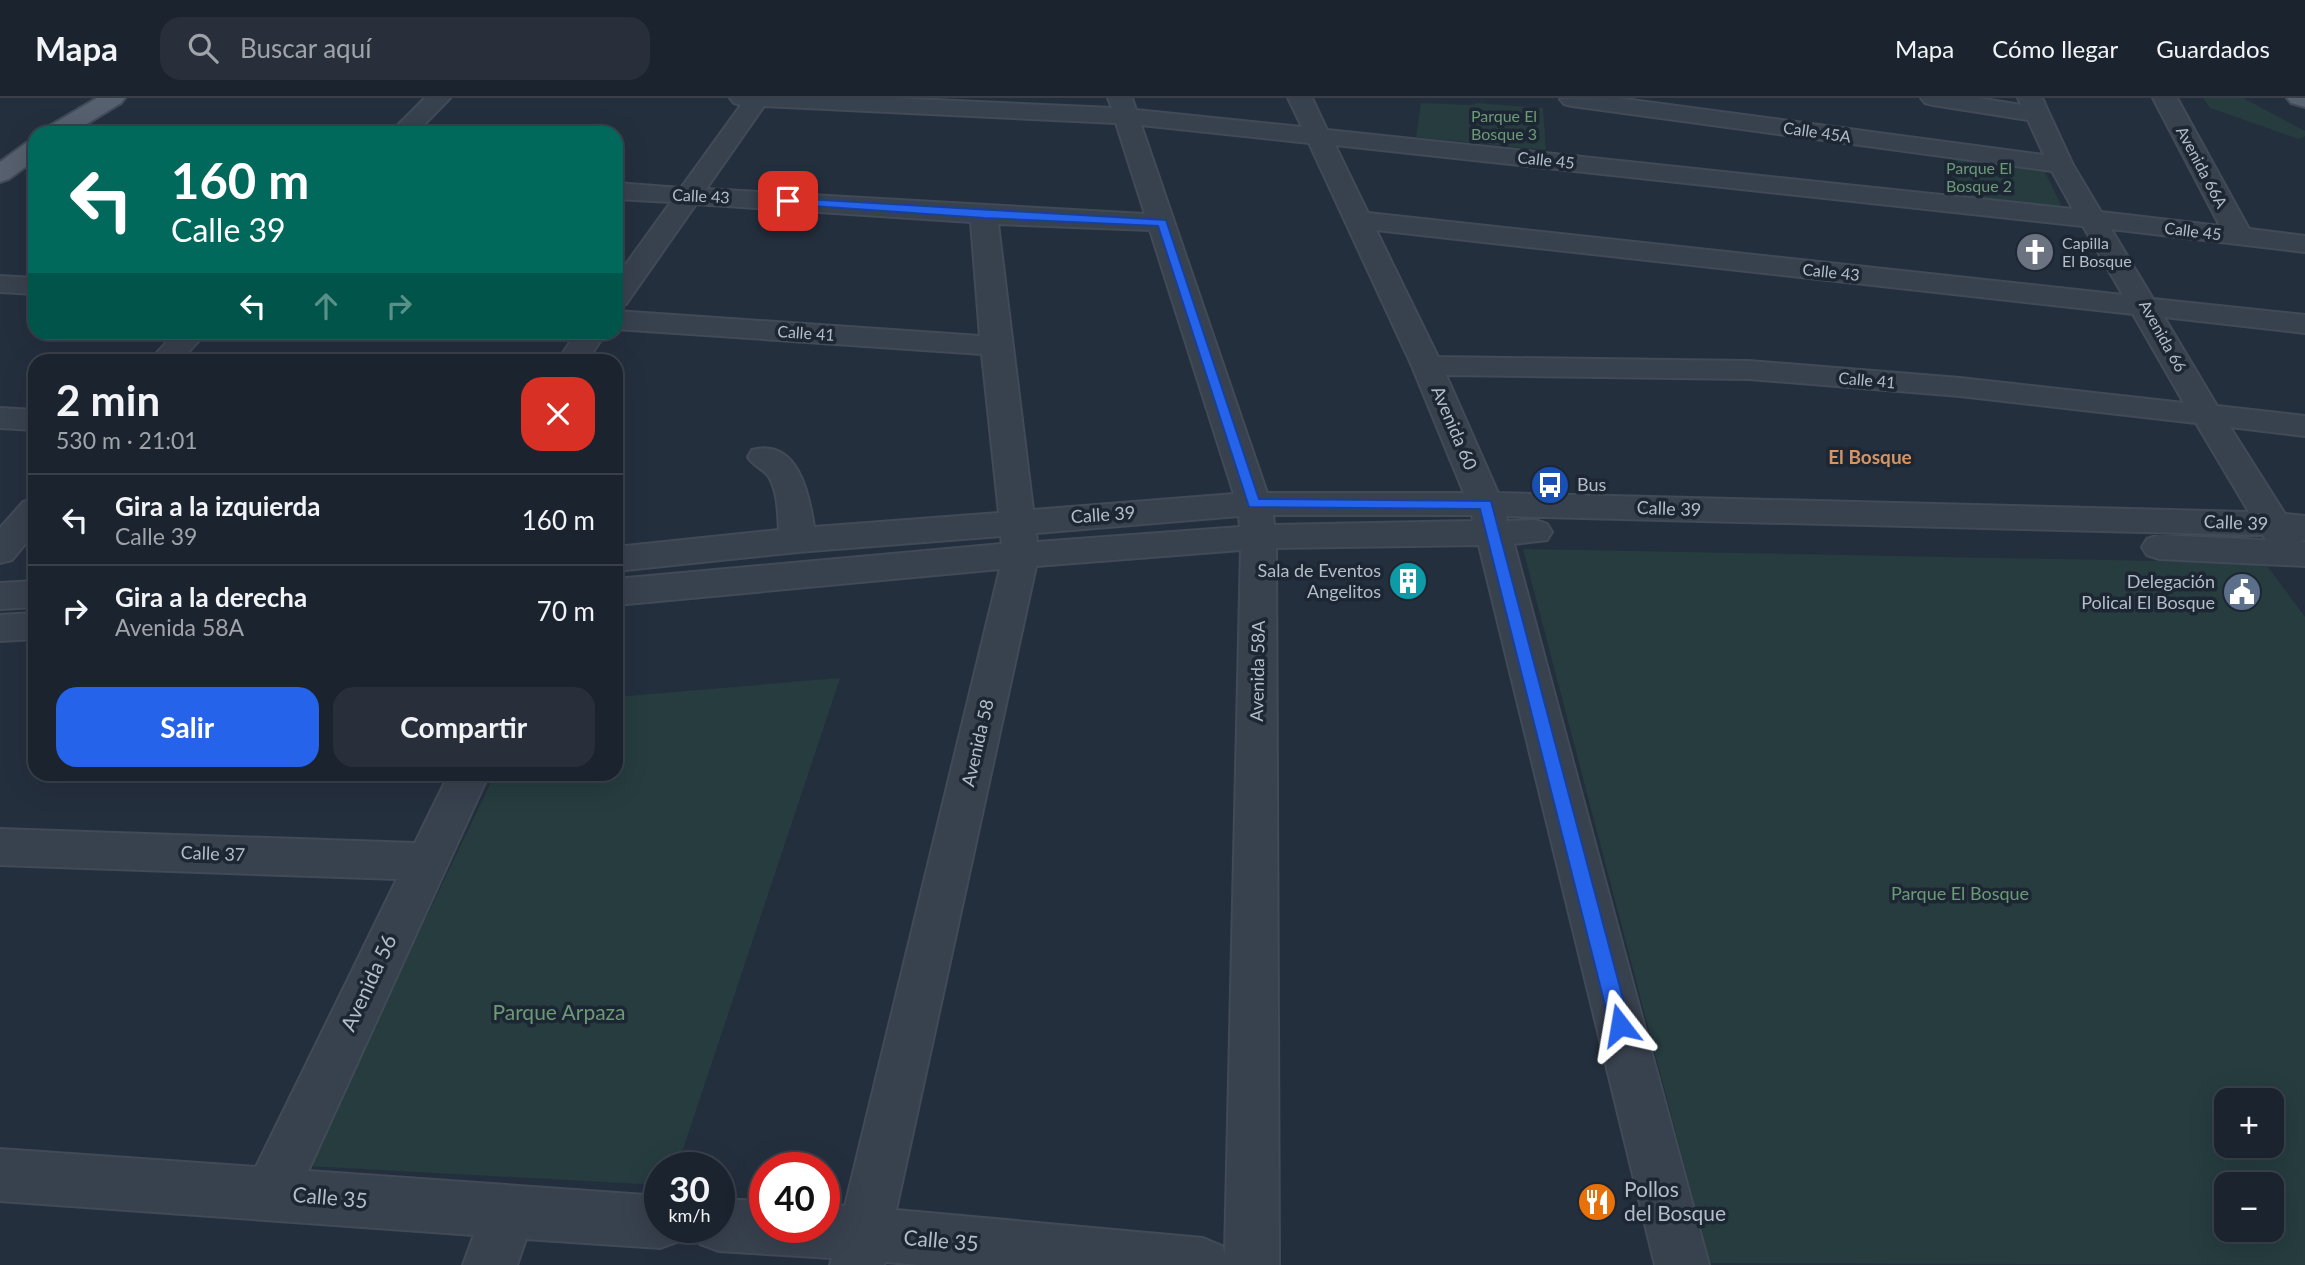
<!DOCTYPE html>
<html lang="es">
<meta charset="utf-8">
<style>
:root{--surface:#1b232e;--page:#282f3a;--text:#f1f3f6;--muted:#a0a4aa;--line:#39404a;--accent:#2563eb}
body{margin:0;font-family:Lato,sans-serif;background:var(--page);color:var(--text);height:100vh;display:flex;flex-direction:column;font-size:26px;white-space:nowrap}
*{box-sizing:border-box;margin:0}
p{font-size:23px;color:var(--muted)}
.icon{flex:none;width:38px;height:38px;fill:none;stroke:currentColor;stroke-width:2;stroke-linecap:round;stroke-linejoin:round}
.map{position:relative;flex:1;overflow:hidden}
.panel{position:absolute;left:28px;top:256px;width:595px;height:427px;display:flex;flex-direction:column;background:var(--surface);border-radius:21px;box-shadow:0 7px 28px #0002,0 0 0 2px var(--line)}
.panel>*{flex:none}
.top-card{position:absolute;left:28px;top:28px;width:595px;height:214px;border-radius:21px;box-shadow:0 7px 28px #0002,0 0 0 2px var(--line);background:#00695c;color:#fff;overflow:hidden}
.fabs{position:absolute;left:2214px;top:990px;display:grid;gap:14px}
.fabs a{display:grid;place-items:center;width:70px;height:70px;border-radius:14px;background:var(--surface);box-shadow:0 7px 28px #0002,0 0 0 2px var(--line);font-size:35px}
.speed{position:absolute;left:644px;top:1054px;display:flex;gap:14px;font-size:35px;font-weight:700;text-align:center}
.speed>*{display:grid;place-content:center;width:91px;height:91px;border-radius:50%;background:var(--surface);box-shadow:0 7px 28px #0002,0 0 0 2px var(--line);line-height:1}
.speed small{font-size:18px;font-weight:400}
.speed .limit{border:10px solid #d22;background:#fff;color:#111}
.pin{position:absolute;display:grid;place-items:center;width:60px;height:60px;color:#fff;margin:-30px;border-radius:14px;box-shadow:0 4px 10px #0006}
.me{position:absolute;width:77px;margin:-38px;rotate:346deg;stroke-linejoin:round;filter:drop-shadow(0 0 5px #0008)}
.turn{display:flex;align-items:center;gap:24px;height:147px;padding:0 28px;font-size:32px}
.turn .icon{width:91px;height:91px;stroke-width:2.5}
.turn b{display:block;font-size:49px;line-height:60px}
.lanes{display:flex;align-items:center;height:66px;padding:0 28px;background:#0003;justify-content:center;gap:35px;direction:ltr}
.lanes .off{opacity:.35}
.round{display:grid;place-items:center;flex:none;width:74px;height:74px;border-radius:21px;background:var(--page)}
.headline{display:flex;align-items:center;justify-content:space-between;height:119px;padding:0 28px}
h1{font-size:42px;font-weight:700;line-height:52px}
.action{display:flex;gap:14px;margin-top:auto;padding:14px 28px}
.action a{flex:1;height:80px;border-radius:21px;background:var(--accent);color:#fff;font-size:28px;font-weight:700;line-height:80px;text-align:center}
.action a+a{background:var(--page);color:var(--text)}
ul{padding:0;list-style:none}
li{display:flex;align-items:center;gap:21px;height:91px;padding:0 28px;border-top:2px solid var(--line)}
li div{flex:1}
li b{display:block;font-size:26px}
li em{font-style:normal}
header{display:flex;align-items:center;gap:42px;box-sizing:border-box;height:98px;padding:0 35px;background:var(--surface);border-bottom:2px solid var(--line)}
header strong{font-size:33px}
nav{display:flex;gap:38px;margin-inline-start:auto;font-size:24px}
.search{width:490px;height:63px;background:var(--page);display:flex;align-items:center;gap:18px;box-sizing:border-box;padding:0 24px;border-radius:21px;color:var(--muted);font-size:26px}
.map>svg:first-child{display:block}
</style>
<header>
<strong>Mapa</strong>
<div class="search"><svg class="icon" aria-label="search" viewBox="0 0 24 24"><circle cx="10" cy="10" r="6"/><path d="M15 15l6 6"/></svg>Buscar aquí</div>
<nav><a>Mapa</a><a>Cómo llegar</a><a>Guardados</a></nav>
</header>
<div class="map">
<svg width="2305" height="1167" viewBox="0 0 2305 1167">
<rect width="100%" height="100%" fill="#242f3e"/>
<g fill="#263c3f" fill-rule="evenodd">
<polygon points="2203,0 2243,0 2305,33 2305,38 2299,41 2210,10"/>
<polygon points="1421,5 1471,7 1477,5 1543,10 1546,52 1416,39"/>
<polygon points="1944,52 2040,64 2064,113 1961,101"/>
<path d="M1523,451L2265,465L2305,519V1167L1710,1165ZM2226,1003H2272V1048H2226ZM2226,1087H2272V1132H2226Z"/>
<polygon points="840,580 677,1069 660,1069 660,1087 307,1068 495,676 616,676 616,599"/>
</g>
<g fill="none" stroke-linecap="round" stroke-linejoin="round">
<defs>
<g id="minor">
<polygon points="425,0 450,0 416,35 390,35"/>
<path d="M730,0H892L1112,10L1108,0H1132L1136,12L1302,29L1288,0H1312L1327,32L2073,111L2052,73L1572,8L1564,6L1560,1L1617,0L2044,57L2028,22L1933,7L1925,5L1921,0H1978L2021,7L2018,0H2042L2073,67L2101,114L2220,128L2153,0H2177L2249,131L2305,138V154L2111,131L2153,201L2305,217V235L2164,219L2217,308L2305,318V338L2230,329L2285,416L2305,418V442L2299,444H2305V468L2159,461L2147,457L2142,449L2147,441L2159,437L2266,442L2263,437L1506,418L1507,423L1535,422L1547,426L1552,434L1547,442L1514,446L1709,1167H1655L1479,447L1276,450L1279,1167H921L885,1164L884,1167H830L832,1160L719,1153L700,1146L693,1129H719V1101L765,1103V1129H824V1106L845,1108L1000,471L616,507V481L1002,446L1001,438L798,454L616,473V449L779,432C778,416 778,394 769,379C764,371 753,368 748,359L752,352C798,340 809,396 814,429L999,415L982,256L616,231V213L980,238L971,124L696,106L626,206L616,209V180L671,104L616,101V85L681,90L741,7L734,5ZM764,8L1116,25L1145,116L706,91ZM1141,27L1309,45L1412,268L1464,395H1267ZM1335,47L2083,128L2123,197L1368,115ZM998,126L1150,132L1234,396L1033,412ZM1376,132L2133,216L2184,305L1960,280L1749,263L1438,259ZM1446,277L1749,281L1960,298L2196,325L2249,414L1498,395ZM1273,417H1472L1473,423L1274,427ZM1239,418L1240,429L1037,444L1036,435ZM1241,452L1225,1156L1222,1148L1203,1140L896,1112L1036,468Z"/>
<polygon points="0,178 35,180 35,196 0,194"/>
<polygon points="176,234 207,234 181,262 150,262"/>
<polygon points="577,234 606,234 588,262 558,262"/>
<polygon points="0,310 35,312 35,332 0,330"/>
<polygon points="35,401 35,434 12,462 0,465 0,430 23,404"/>
<polygon points="35,483 35,509 0,511 0,485"/>
<polygon points="35,515 35,541 0,543 0,517"/>
<polygon points="449,676 489,676 308,1073 660,1098 660,1129 684,1129 679,1143 660,1150 526,1141 517,1167 463,1167 474,1137 0,1103 0,1051 256,1069 397,781 0,767 0,731 415,745"/>
</g>
<g id="major">
<polygon points="97,0 125,0 121,5 72,35 43,35 46,30"/>
<polygon points="2287,0 2305,0 2305,9 2291,5"/>
<polygon points="35,43 35,62 9,81 0,84 0,64 26,45"/>
</g>
</defs>
<use href="#minor" stroke="#414a57" stroke-width="4"/>
<use href="#major" stroke="#414a57" stroke-width="4"/>
<use href="#minor" fill="#38414e" fill-rule="evenodd"/>
<use href="#major" fill="#56606e" fill-rule="evenodd"/>
</g>
<polygon fill="#2563eb" stroke="#184099" stroke-width="2" points="788,100 1166,122 1259,401 1491,403 1630,927 1627,934 1620,936 1613,934 1610,927 1480,411 1249,409 1158,128 984,120 784,106 784,101"/>
<defs>
<symbol id="church-disc" viewBox="-11 -11 22 22"><circle r="9.5" fill="#6b7280" stroke="#1d2633"/><path d="M-1.2-6h2.4v3.5h3.3v2.4h-3.3V6h-2.4V-.1h-3.3v-2.4h3.3Z" fill="#fff"/></symbol>
<symbol id="bus-disc" viewBox="-11 -11 22 22"><circle r="9.5" fill="#1a4fb4" stroke="#1d2633"/><path d="M-5-6H5V4H4V6H2V4H-2V6H-4V4H-5ZM-3.5-4V0h7V-4ZM-3.5 1.2v1.5H-2V1.2ZM2 1.2v1.5H3.5V1.2Z" fill="#fff"/></symbol>
<symbol id="building-disc" viewBox="-11 -11 22 22"><circle r="9.5" fill="#0f9aa8" stroke="#1d2633"/><path d="M-4-6H4V6H1V3H-1V6H-4ZM-2.5-4.3h1.7v1.8h-1.7ZM.8-4.3h1.7v1.8H.8ZM-2.5-1h1.7V.8h-1.7ZM.8-1h1.7V.8H.8Z" fill="#fff"/></symbol>
<symbol id="civic-disc" viewBox="-11 -11 22 22"><circle r="9.5" fill="#5c6f8a" stroke="#1d2633"/><path d="M-.6-6.5H3V-4.5H.6V-3L4-1V1h2V6H-6V1h2V-1L-.6-3ZM-1.2 2.5V6h2.4V2.5Z" fill="#fff"/></symbol>
<symbol id="restaurant-disc" viewBox="-11 -11 22 22"><circle r="9.5" fill="#e8710a" stroke="#1d2633"/><path d="M-5-6h1v4h1v-4h1v4h1v-4h1v5L-1.5 .5V6h-2V.5L-5-1ZM5-6V6H3V1.5H1.5Q1.5-4 5-6Z" fill="#fff"/></symbol>
</defs>
<g fill-rule="evenodd">
<use href="#church-disc" x="2013" y="132" width="44" height="44"/>
<use href="#bus-disc" x="1528" y="365" width="44" height="44"/>
<use href="#building-disc" x="1386" y="461" width="44" height="44"/>
<use href="#civic-disc" x="2220" y="472" width="44" height="44"/>
<use href="#restaurant-disc" x="1575" y="1082" width="44" height="44"/>
</g>
<g text-anchor="middle" stroke-width="7" stroke-linejoin="round" paint-order="stroke">
<g font-size="16" fill="#6b9a76" stroke="#1d2633">
<text x="1504" y="24">Parque El<tspan x="1504" dy="18">Bosque 3</tspan></text>
<text x="1979" y="76">Parque El<tspan x="1979" dy="18">Bosque 2</tspan></text>
</g>
<g font-size="16" fill="#b4bcc9" stroke="#1d2633">
<text transform="translate(1817 34) rotate(8)" y="6">Calle 45A</text>
<text transform="translate(1546 62) rotate(6)" y="6">Calle 45</text>
<text transform="translate(2202 69) rotate(62)" y="6">Avenida 66A</text>
<text transform="translate(701 98) rotate(3)" y="6">Calle 43</text>
<text transform="translate(2193 133) rotate(7)" y="6">Calle 45</text>
<text transform="translate(1831 174) rotate(6)" y="6">Calle 43</text>
<text transform="translate(806 235) rotate(4)" y="6">Calle 41</text>
<text transform="translate(2163 238) rotate(61)" y="6">Avenida 66</text>
<text transform="translate(1867 282) rotate(5)" y="6">Calle 41</text>
</g>
<g font-size="16" fill="#b4bcc9" stroke="#1d2633" text-anchor="start">
<text x="2062" y="151">Capilla<tspan x="2062" dy="18">El Bosque</tspan></text>
</g>
<g font-size="18" fill="#b4bcc9" stroke="#1d2633">
<text transform="translate(1454 330) rotate(67)" y="6">Avenida 60</text>
<text transform="translate(1669 411) rotate(2)" y="6">Calle 39</text>
<text transform="translate(1103 417) rotate(-4)" y="6">Calle 39</text>
<text transform="translate(2236 425) rotate(2)" y="6">Calle 39</text>
<text transform="translate(1258 573) rotate(-89)" y="6">Avenida 58A</text>
<text transform="translate(978 645) rotate(-77)" y="6">Avenida 58</text>
<text transform="translate(213 756) rotate(2)" y="6">Calle 37</text>
</g>
<g font-size="18" fill="#b4bcc9" stroke="#1d2633" text-anchor="end">
<text x="1577" y="393" text-anchor="start">Bus</text>
<text x="1381" y="479">Sala de Eventos<tspan x="1381" dy="21">Angelitos</tspan></text>
<text x="2215" y="490">Delegación<tspan x="2215" dy="21">Polical El Bosque</tspan></text>
</g>
<g font-size="18" fill="#6b9a76" stroke="#1d2633">
<text x="1960" y="802">Parque El Bosque</text>
</g>
<g font-size="19" font-weight="bold" fill="#d59563" stroke="#1d2633">
<text x="1870" y="366">El Bosque</text>
</g>
<g font-size="21" fill="#b4bcc9" stroke="#1d2633">
<text transform="translate(369 885) rotate(-65)" y="7">Avenida 56</text>
<text transform="translate(330 1100) rotate(5)" y="7">Calle 35</text>
<text transform="translate(941 1143) rotate(5)" y="7">Calle 35</text>
</g>
<g font-size="21" fill="#6b9a76" stroke="#1d2633">
<text x="559" y="922">Parque Arpaza</text>
</g>
<g font-size="21" fill="#b4bcc9" stroke="#1d2633" text-anchor="start">
<text x="1624" y="1099">Pollos<tspan x="1624" dy="24">del Bosque</tspan></text>
</g>
</g>
</svg>
<div class="fabs">
<a>+</a>
<a>−</a>
</div>
<div class="speed"><div>30<small>km/h</small></div><div class="limit">40</div></div>
<div class="pin" style="left:788px;top:103px;background:#d93025"><svg class="icon" aria-label="arrive" viewBox="0 0 24 24"><path d="M6 21V4h12l-3 4 3 4H6"/></svg></div>
<svg class="me" style="left:1620px;top:927px" viewBox="-20 -20 40 40"><path d="M0-17L14 15 0 8-14 15z" fill="#2563eb" stroke="#fff" stroke-width="4"/></svg>
<div class="top-card">
<div class="turn"><svg class="icon" aria-label="left" viewBox="0 0 24 24"><path d="M17 20v-9H6M10 6l-5 5 5 5"/></svg><div><b>160 m</b>Calle 39</div></div>
<div class="lanes"><svg class="icon" aria-label="left" viewBox="0 0 24 24"><path d="M17 20v-9H6M10 6l-5 5 5 5"/></svg><svg class="icon off" aria-label="ahead" viewBox="0 0 24 24"><path d="M12 20V5M6 11l6-6 6 6"/></svg><svg class="icon off" aria-label="right" viewBox="0 0 24 24"><path d="M7 20v-9h11M14 6l5 5-5 5"/></svg></div>
</div>
<section class="panel">
<div class="headline"><div><h1>2 min</h1><p>530 m · 21:01</p></div><a class="round" style="background:#d93025;color:#fff"><svg class="icon" aria-label="close" viewBox="0 0 24 24"><path d="M6 6l12 12M18 6L6 18"/></svg></a></div>
<ul>
<li><svg class="icon" aria-label="left" viewBox="0 0 24 24"><path d="M17 20v-9H6M10 6l-5 5 5 5"/></svg><div><b>Gira a la izquierda</b><p>Calle 39</p></div><em>160 m</em></li>
<li><svg class="icon" aria-label="right" viewBox="0 0 24 24"><path d="M7 20v-9h11M14 6l5 5-5 5"/></svg><div><b>Gira a la derecha</b><p>Avenida 58A</p></div><em>70 m</em></li>
</ul>
<div class="action"><a>Salir</a><a>Compartir</a></div>
</section>
</div>
